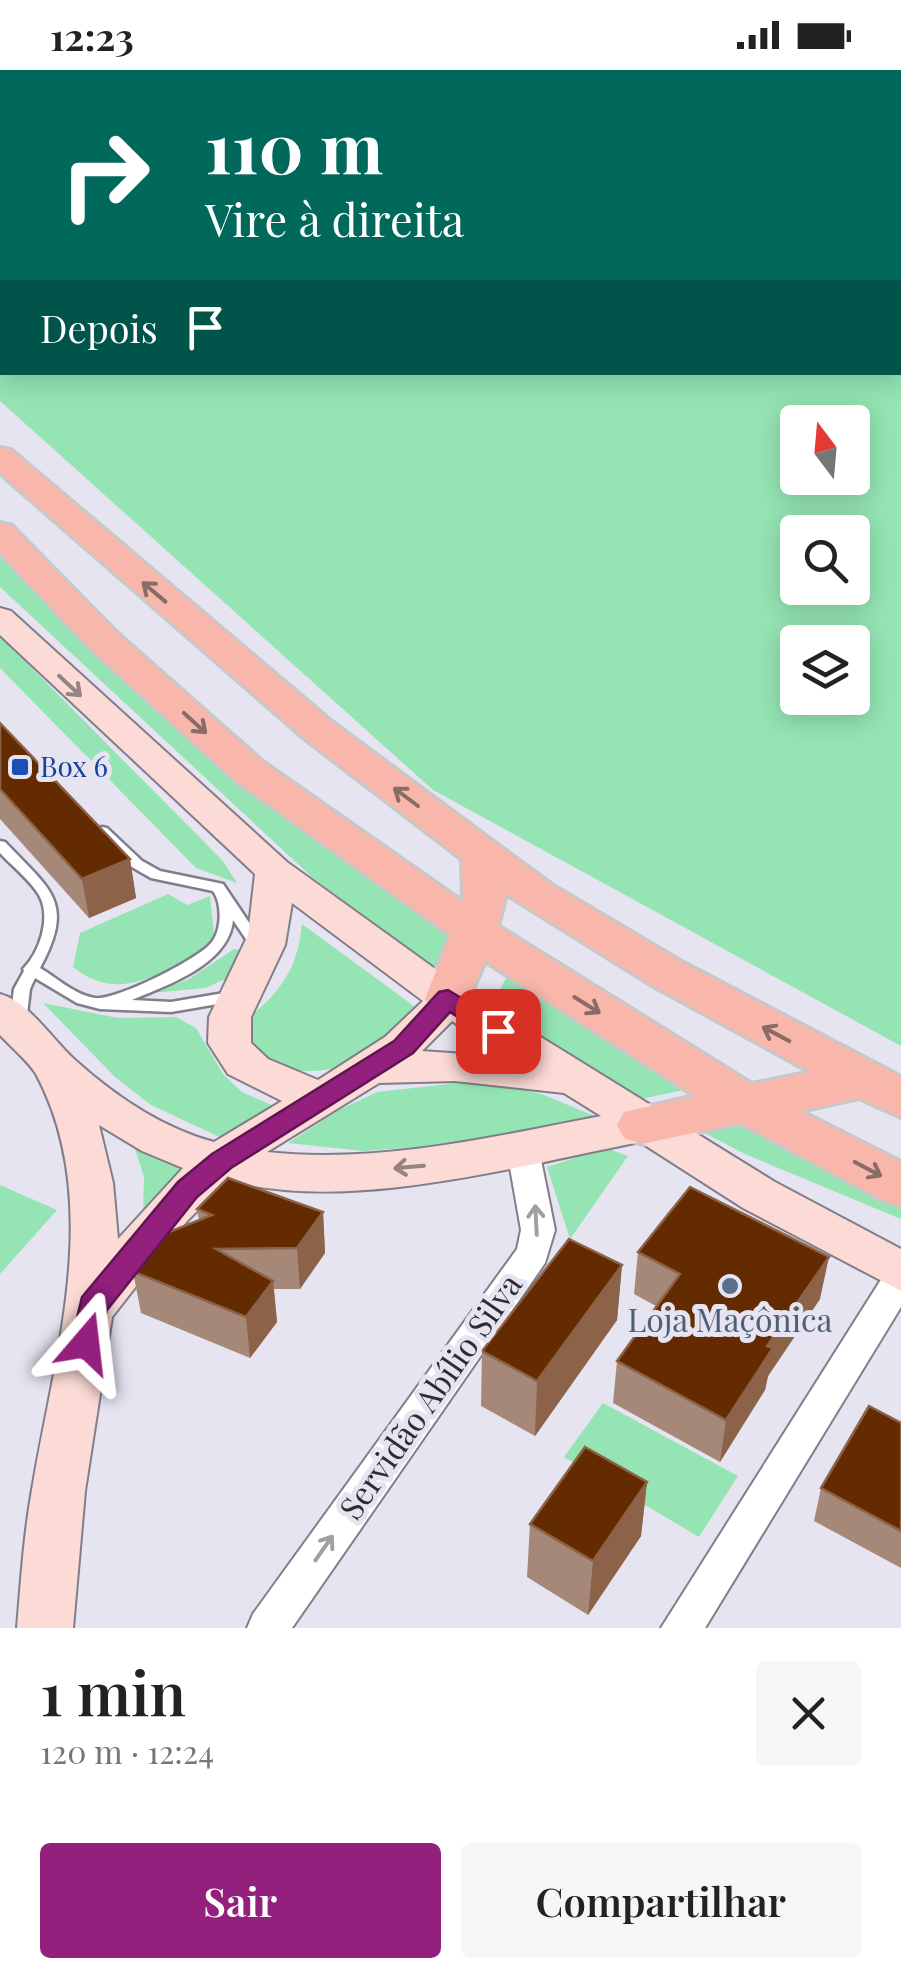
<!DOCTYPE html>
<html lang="pt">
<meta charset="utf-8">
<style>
:root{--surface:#fff;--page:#f6f6f6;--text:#222;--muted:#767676;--accent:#94207d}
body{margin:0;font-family:"Playfair Display",serif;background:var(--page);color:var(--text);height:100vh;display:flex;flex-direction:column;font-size:38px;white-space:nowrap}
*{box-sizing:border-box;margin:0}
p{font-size:32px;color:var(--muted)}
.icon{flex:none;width:55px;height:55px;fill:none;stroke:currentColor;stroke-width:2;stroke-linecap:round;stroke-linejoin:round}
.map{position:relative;height:1558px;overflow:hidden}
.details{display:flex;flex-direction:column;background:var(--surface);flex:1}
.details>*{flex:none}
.hud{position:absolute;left:0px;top:0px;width:902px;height:305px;box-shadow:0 5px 25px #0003;background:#00695c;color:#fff;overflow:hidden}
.needle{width:65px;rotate:344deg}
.fabs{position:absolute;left:780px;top:335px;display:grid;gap:20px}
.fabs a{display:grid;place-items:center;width:90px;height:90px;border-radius:10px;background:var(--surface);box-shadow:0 5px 25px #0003;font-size:50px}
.pin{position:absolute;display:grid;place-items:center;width:85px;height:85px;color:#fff;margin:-42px;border-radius:20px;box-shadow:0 5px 15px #0006}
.me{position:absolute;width:110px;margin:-55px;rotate:17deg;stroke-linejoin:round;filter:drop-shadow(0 0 8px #0008)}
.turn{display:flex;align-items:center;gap:35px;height:210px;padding:0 40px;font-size:45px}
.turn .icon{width:130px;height:130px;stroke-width:2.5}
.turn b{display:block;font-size:70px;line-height:85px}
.then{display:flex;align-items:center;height:95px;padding:0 40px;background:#0003;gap:20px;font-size:38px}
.round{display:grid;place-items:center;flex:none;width:105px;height:105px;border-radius:10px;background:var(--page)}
.head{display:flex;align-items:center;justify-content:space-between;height:170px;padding:0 40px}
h1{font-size:60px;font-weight:600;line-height:75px}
.button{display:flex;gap:20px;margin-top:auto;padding:20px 40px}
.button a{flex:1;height:115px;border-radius:10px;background:var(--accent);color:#fff;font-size:40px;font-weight:600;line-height:115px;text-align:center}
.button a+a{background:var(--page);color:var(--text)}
.status{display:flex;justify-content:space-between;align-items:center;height:70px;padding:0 50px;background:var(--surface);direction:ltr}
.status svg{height:28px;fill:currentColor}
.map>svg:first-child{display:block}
</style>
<div class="status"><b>12:23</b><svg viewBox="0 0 49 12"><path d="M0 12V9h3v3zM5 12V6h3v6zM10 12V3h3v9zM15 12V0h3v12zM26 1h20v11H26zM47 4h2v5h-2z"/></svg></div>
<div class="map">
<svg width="901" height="1558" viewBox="0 0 901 1558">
<rect width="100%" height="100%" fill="#e6e4f1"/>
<g fill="#94e5b3" fill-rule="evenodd">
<path d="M0,0H901V976L433,720L0,331ZM2,2H900V302H2ZM798,352H852V408H798ZM798,462H852V518H798ZM798,572H852V628H798Z"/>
<polygon points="0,472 449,861 435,899 313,808 0,517"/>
<polygon points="0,566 223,791 237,813 196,798 0,598"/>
<path d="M168,824L187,835L210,826L214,864L209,880C161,901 120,935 73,897L80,863Z"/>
<path d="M302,854L418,939C373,991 322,1021 255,986C241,939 252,952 277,920C294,899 299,880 302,854Z"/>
<polygon points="234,879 243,881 230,907 205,918 152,923 189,909"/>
<polygon points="509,902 693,1018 632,1031 491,939"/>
<polygon points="43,933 118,948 176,947 196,958 223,1004 242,1022 276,1037 226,1070 151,1035 115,1007"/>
<polygon points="485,1010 544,1025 597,1047 458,1074 363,1081 288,1073 339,1040 377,1022"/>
<polygon points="744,1040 901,1124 901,1149 747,1085 685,1053"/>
<polygon points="133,1072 187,1098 143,1147 144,1107"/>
<polygon points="606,1078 628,1086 570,1169 547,1097"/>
<polygon points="0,1115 57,1140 0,1204"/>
<polygon points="603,1333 738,1406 699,1467 564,1387"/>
</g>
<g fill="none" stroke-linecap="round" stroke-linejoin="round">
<polyline stroke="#309ed2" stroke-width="5" points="226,2 238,0"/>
<defs>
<path id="lane" d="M102,757L107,758L142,791L160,801L223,814L264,875L257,880L252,878L233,850C229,894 168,915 132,930L171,932L236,921L241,922L244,926L241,930L171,942L100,939L77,933L35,908L30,919L26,953L23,957H13L10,953L14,919L24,901L23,899C39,883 52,848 39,825C31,811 11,795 0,783V771L5,772C50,820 76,831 40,898C57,908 75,925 95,928C115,931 199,889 212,872C222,859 222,833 213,821L151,808L132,797L97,764L95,761Z"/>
<g id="street">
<polygon points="523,1068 535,1071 539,1080 555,1160 545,1193 292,1558 247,1558 253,1544 517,1179 521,1160 507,1080 511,1071"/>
<polygon points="901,1193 901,1237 705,1558 661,1558 889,1197"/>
</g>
<path id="secondary" d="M0,538L11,541L287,792L463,919L775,1112L901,1179V1221L743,1138L640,1072C521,1095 347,1144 228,1110L187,1151L112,1247L85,1421L73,1558H17C21,1510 24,1462 33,1414C55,1283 104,1131 36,1004C28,991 11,977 0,965V924C29,932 52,969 75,990C115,1026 162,1058 214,1072L282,1031L228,1004L208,973L209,947L248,865L255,804L0,565ZM292,833L423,931L385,967L318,1010L268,989L251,973V947L285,875ZM452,951L507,987L422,981ZM455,1011L564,1023L601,1046C492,1067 379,1094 267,1082L379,1013ZM99,1055L142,1081L183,1098L118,1169L113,1113Z"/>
<path id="primary" d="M0,378L11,380L332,652L552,815L682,892L901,1007V1047L859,1028L800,1041L901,1092V1136L883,1130L740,1053L642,1074L624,1068L617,1055L624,1042L695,1026L485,891L464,940L448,945L432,940L425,929L450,865L235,710L91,579L0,483V453L12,456L117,563L263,692L463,832L462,789L304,668L0,403ZM506,824L650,914L811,1002L752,1014L498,856Z"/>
</defs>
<use href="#lane" stroke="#807e8a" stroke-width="5"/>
<use href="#street" stroke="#807e8a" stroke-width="4"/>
<use href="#secondary" stroke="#807e8a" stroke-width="4"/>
<use href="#primary" stroke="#c8c8c9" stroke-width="6"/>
<use href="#lane" fill="#fff" fill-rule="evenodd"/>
<use href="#street" fill="#fff" fill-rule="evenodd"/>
<use href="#secondary" fill="#fcdad5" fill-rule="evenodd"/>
<use href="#primary" fill="#f9b6aa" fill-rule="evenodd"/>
</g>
<g fill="#a68878">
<polygon points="0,653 130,789 136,828 89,848 0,749"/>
<polygon points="197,1139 323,1142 325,1183 300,1219 274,1219 277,1252 250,1288 141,1243 129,1181 199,1150"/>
<polygon points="638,1182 820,1229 768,1306 765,1320 720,1392 613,1333 617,1291 656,1236 634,1224"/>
<polygon points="622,1195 617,1250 535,1366 481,1336 482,1281"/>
<polygon points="901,1353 901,1498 814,1451 821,1418"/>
<polygon points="647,1412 641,1466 588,1545 527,1507 530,1454"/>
</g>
<g fill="#8c6248">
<polygon points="130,789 136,828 89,848 82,809"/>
<polygon points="323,1142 325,1183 300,1219 297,1178"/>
<polygon points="829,1187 820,1229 768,1306 765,1320 720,1392 726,1350 767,1276"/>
<polygon points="622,1195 617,1250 535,1366 537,1311"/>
<polygon points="273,1211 277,1252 250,1288 246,1247"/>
<polygon points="647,1412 641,1466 588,1545 593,1491"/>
</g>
<g fill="#652b00" stroke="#8c6248" stroke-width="2.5">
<polygon points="0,653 130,789 82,809 0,719"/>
<polygon points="228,1108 323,1142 297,1178 216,1179 273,1211 246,1247 134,1202 149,1181 129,1181 134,1176 212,1145 197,1139"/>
<polygon points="690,1117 829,1187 767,1276 773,1278 726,1350 617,1291 680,1204 638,1182"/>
<polygon points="569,1169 622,1195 537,1311 482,1281"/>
<polygon points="869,1336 901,1353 901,1461 821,1418"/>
<polygon points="585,1377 647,1412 593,1491 530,1454"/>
</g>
<defs><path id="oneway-shaft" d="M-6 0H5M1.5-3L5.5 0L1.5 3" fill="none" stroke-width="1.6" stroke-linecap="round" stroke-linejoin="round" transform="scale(2.5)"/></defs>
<g stroke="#896b67">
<use href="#oneway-shaft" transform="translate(154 522) rotate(-140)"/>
<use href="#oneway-shaft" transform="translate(195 653) rotate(42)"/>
<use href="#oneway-shaft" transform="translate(406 727) rotate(-143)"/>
<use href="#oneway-shaft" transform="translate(587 935) rotate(32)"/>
<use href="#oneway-shaft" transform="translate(776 964) rotate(-152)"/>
<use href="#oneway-shaft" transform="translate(868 1099) rotate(28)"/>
</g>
<g stroke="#948483">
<use href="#oneway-shaft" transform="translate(70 616) rotate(43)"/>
<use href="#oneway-shaft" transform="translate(409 1097) rotate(175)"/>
</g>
<g stroke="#a0a0a2">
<use href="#oneway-shaft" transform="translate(536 1150) rotate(-93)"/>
<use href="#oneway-shaft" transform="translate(324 1478) rotate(-55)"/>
</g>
<polygon fill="#94207d" stroke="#601551" stroke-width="2.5" points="448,920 506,955 510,961 506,967 489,967 450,942 413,983 231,1098 197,1127 107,1240 96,1282 86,1286 75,1282 71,1273 82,1227 178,1112 212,1084 394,971 439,922"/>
<rect fill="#1a4fb4" stroke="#e6e4f1" stroke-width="4" x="10" y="687" width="20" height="20" rx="5"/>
<circle fill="#5c6f8a" stroke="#e6e4f1" stroke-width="4" cx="730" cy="1216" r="10"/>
<g text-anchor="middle" stroke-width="10" stroke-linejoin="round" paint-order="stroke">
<g font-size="28" fill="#164399" stroke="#e6e4f1" text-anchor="start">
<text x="40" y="707">Box 6</text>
</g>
<g font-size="32" fill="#4e5e75" stroke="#e6e4f1">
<text x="730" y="1262">Loja Maçônica</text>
</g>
<g font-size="32" fill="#2d2d31" stroke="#e6e4f1">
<text transform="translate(431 1327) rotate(-55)" y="11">Servidão Abílio Silva</text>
</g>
</g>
</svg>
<div class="fabs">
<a><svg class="needle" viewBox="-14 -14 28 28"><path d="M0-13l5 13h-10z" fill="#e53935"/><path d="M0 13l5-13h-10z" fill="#767676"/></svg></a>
<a><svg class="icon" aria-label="search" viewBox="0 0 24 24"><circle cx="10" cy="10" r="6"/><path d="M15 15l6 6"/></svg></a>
<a><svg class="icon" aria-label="layers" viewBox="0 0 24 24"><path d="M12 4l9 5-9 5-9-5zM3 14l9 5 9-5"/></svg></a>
</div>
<div class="pin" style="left:498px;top:961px;background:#d93025"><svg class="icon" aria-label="arrive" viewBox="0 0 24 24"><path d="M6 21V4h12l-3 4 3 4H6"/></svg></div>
<svg class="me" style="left:86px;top:1273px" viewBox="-20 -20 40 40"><path d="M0-17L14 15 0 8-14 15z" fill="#94207d" stroke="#fff" stroke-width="4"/></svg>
<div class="hud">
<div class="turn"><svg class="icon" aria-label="right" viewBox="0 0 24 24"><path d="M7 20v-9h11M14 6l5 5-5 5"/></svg><div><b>110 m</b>Vire à direita</div></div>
<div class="then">Depois<svg class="icon" aria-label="arrive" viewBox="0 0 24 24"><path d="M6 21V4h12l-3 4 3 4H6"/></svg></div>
</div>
</div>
<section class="details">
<div class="head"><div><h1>1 min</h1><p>120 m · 12:24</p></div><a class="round"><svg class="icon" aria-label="close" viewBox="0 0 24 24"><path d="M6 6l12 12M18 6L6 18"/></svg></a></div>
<div class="button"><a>Sair</a><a>Compartilhar</a></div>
</section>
